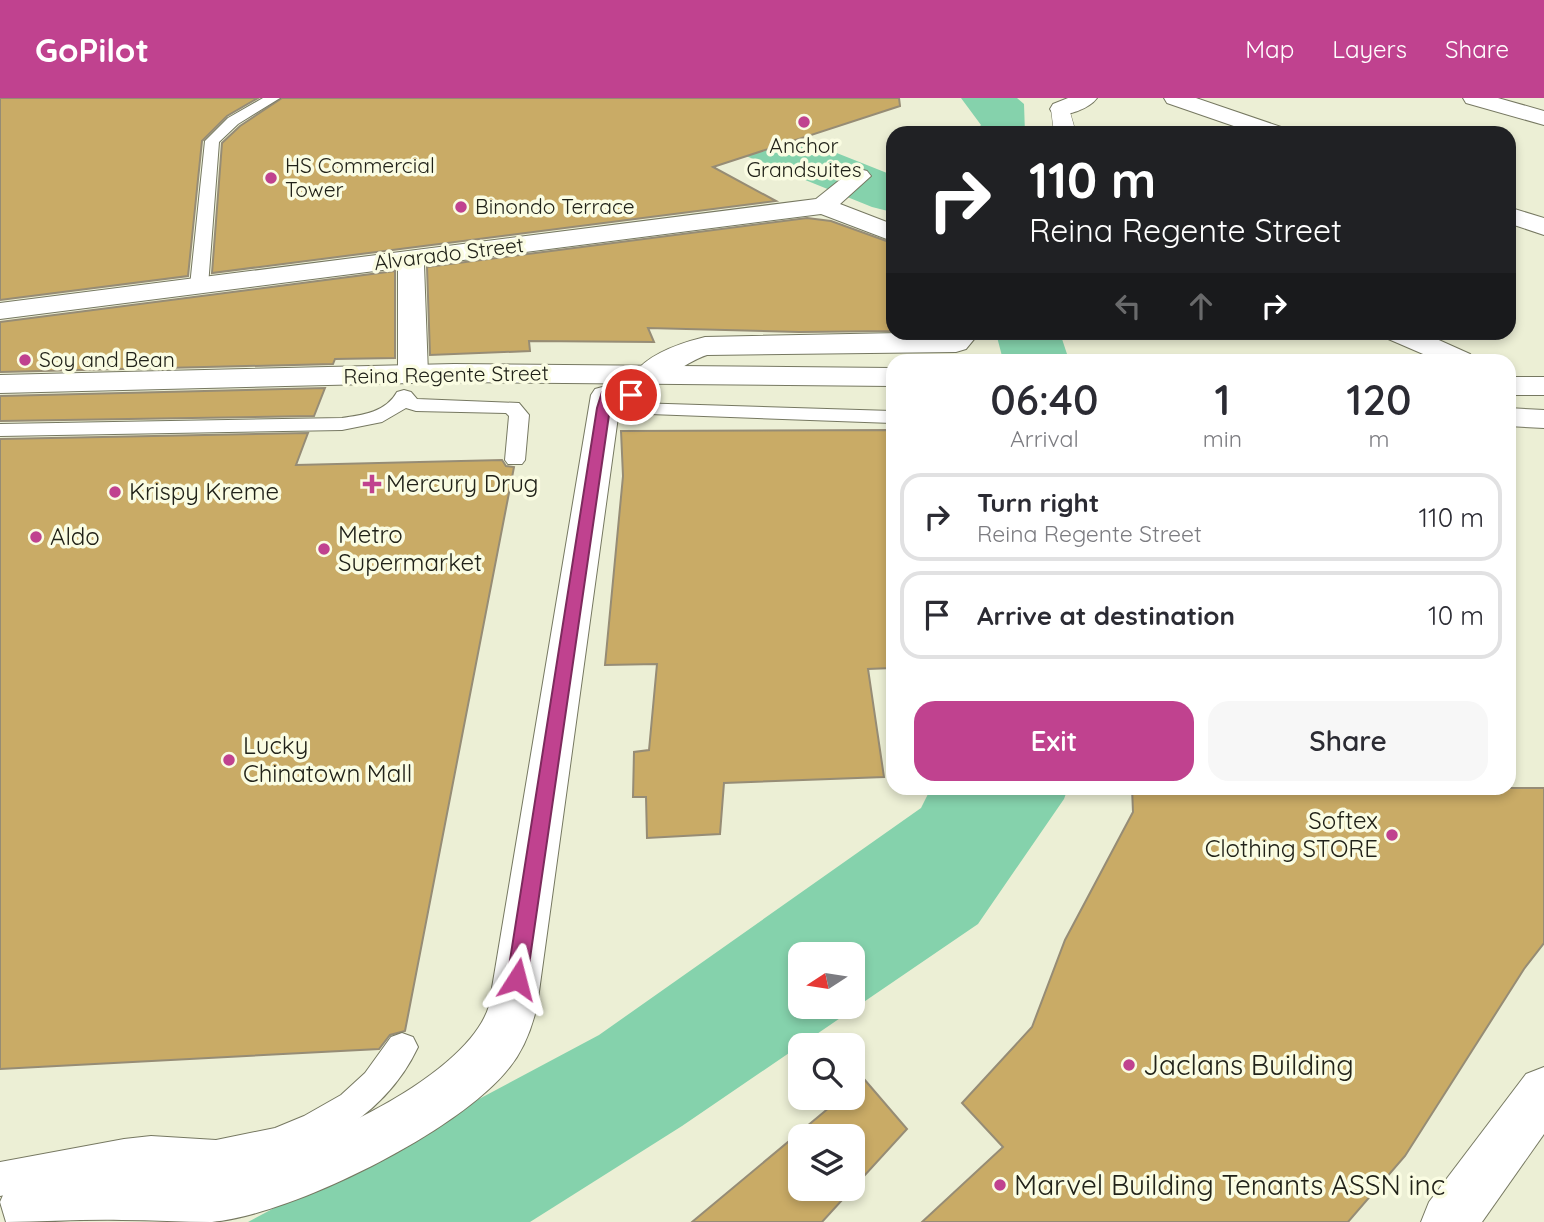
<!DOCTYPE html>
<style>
:root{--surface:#fff;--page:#f7f7f7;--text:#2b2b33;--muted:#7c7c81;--line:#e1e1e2;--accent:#c0428f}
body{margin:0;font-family:Quicksand,sans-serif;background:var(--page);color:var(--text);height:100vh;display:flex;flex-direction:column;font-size:26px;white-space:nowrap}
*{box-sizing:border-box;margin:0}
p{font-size:23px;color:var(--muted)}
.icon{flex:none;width:38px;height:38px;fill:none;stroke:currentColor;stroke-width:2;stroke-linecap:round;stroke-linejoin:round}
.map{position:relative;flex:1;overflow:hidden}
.drawer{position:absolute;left:886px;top:256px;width:630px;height:441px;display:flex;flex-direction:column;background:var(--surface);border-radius:21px;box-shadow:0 4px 10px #0003}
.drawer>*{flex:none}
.guide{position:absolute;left:886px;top:28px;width:630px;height:214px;border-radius:21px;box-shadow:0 4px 10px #0003;background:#202124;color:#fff;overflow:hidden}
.needle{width:46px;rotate:258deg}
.controls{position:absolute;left:788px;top:844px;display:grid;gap:14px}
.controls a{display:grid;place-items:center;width:77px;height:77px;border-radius:14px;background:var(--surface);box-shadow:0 4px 10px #0003;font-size:35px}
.pin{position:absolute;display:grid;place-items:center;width:60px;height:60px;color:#fff;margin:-30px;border:4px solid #fff;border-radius:50%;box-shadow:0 2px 7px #0007}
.me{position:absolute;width:77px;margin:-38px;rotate:9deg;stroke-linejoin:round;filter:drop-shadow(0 0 5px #0008)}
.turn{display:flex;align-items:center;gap:24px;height:147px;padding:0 28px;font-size:32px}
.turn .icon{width:91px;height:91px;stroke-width:2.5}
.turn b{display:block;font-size:49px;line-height:60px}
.lanes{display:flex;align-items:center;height:66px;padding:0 28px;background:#0003;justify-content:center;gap:35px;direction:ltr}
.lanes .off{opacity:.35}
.eta{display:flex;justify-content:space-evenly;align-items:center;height:119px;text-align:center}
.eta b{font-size:42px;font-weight:600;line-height:49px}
.action{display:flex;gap:14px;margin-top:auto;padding:14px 28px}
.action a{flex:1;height:80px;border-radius:21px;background:var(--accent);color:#fff;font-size:28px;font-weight:600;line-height:80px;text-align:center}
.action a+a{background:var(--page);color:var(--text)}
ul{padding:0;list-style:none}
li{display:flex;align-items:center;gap:21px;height:88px;margin:0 14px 10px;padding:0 14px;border:4px solid var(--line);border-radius:21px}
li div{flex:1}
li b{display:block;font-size:26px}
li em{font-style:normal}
header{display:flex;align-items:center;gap:42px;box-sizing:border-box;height:98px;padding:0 35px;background:var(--accent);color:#fff}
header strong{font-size:33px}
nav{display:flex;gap:38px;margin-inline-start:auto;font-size:24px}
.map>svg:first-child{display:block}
</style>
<header>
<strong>GoPilot</strong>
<nav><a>Map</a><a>Layers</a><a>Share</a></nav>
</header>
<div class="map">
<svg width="1544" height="1124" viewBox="0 0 1544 1124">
<rect width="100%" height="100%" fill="#ecefd5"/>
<g fill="#85d2ac" fill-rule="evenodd">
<polygon points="961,0 1017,0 1024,6 1025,35 974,35 981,27"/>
<polygon points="996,235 1060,235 1069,262 1003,262"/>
<path d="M931,690H1068L1064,701L978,826L682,1028L530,1124H248L599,937L921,710ZM800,856H852V908H800Z"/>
</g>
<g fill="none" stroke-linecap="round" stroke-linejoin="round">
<polygon fill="#85d2ac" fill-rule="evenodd" points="608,0 684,0 784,34 892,77 892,114 872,109 746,58 616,11"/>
</g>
<g fill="#c9ab66" stroke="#968c75" stroke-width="2" fill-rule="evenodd">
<polygon points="0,0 258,0 227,18 202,43 188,178 0,202"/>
<polygon points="282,0 899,0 900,8 713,69 776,103 212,175 222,45 240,28"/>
<polygon points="807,120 831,123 892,145 892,233 799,234 648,230 654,244 529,243 530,253 430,257 427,169"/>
<polygon points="395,173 395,260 335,261 333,266 0,274 0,224"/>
<polygon points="325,290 314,318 0,323 0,298"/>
<polygon points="892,332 892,570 868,571 884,679 724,685 720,736 647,740 646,699 633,699 634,654 649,652 657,566 605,567 623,378 621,333"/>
<polygon points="308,335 296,367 502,362 506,368 514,369 405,933 390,937 379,951 0,971 0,341"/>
<polygon points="1132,690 1544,690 1544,845 1524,871 1405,1058 1348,1124 922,1124 1003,1049 962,1005 1032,929 1065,842 1133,714"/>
<path d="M864,981L907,1031L822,1124H692L842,999H852V991ZM800,1038H852V1090H800Z"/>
</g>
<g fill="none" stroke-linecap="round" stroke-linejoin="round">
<defs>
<g id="service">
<polygon points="263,0 280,0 238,26 219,44 208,188 205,192 193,192 190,188 205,43 228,20"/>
<path d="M404,292L411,294L417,301L519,305L529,317L525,362L522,366H508L505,362L509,318L506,315L416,313L406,310L382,324L342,332L0,338V326L342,320C363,317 386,314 397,294Z"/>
<polygon points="603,304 892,313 892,325 596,314 593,310 596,306"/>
<path d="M402,935L413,939L418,949C383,1024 296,1069 215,1074C190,1076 166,1069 141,1071C93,1076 47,1090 0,1098V1064L124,1041L151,1038L216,1042L275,1030L304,1018L341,997L365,975L391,939Z"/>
</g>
<polygon id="pedestrian" points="1061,5 1068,7 1076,35 1054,35 1051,11 1054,7"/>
<g id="minor">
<path d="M1068,0H1097C1089,11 1066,19 1053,16L1050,11L1053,6Z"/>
<polygon points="1164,0 1196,0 1284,30 1287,35 1254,35 1167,5"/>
<polygon points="1463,0 1498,0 1544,13 1544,27 1466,5"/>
<polygon points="859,71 867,73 871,78 840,106 892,126 892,143 821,116 424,167 428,276 424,282 413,285 402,282 398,276 398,170 0,221 0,205 816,101 851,73"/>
<polygon points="1508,109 1544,120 1544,137 1508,125"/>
<path d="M950,234H980L966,251L956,254L707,257C684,264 663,288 638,282L634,276C649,255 681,245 705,239Z"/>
<polygon points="1382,234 1421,234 1470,256 1475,262 1437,262 1386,240"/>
<path d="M606,288L617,291L621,297L537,908C532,930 523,953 509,970C460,1033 291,1117 212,1124C182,1124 152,1122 122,1122C83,1121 44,1124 6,1124L0,1104L7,1088C46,1072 90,1067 132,1068C159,1069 186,1073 212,1070C286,1062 466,984 489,908L591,297L595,291Z"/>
<polygon points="1544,969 1544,1036 1482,1124 1421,1124 1429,1104 1526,976"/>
</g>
<g id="secondary">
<polygon points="454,266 892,270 892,288 454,284 0,295 0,277"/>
<rect x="1508" y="279" width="36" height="18"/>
<polygon points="1508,310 1544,312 1544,330 1508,328"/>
</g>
</defs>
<use href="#service" stroke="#767861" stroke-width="2"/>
<use href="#pedestrian" stroke="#767861" stroke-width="1"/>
<use href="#minor" stroke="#767861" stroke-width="2"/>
<use href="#secondary" stroke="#767861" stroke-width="2"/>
<use href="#service" fill="#fff" fill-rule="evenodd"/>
<use href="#pedestrian" fill="#fff" fill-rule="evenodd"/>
<use href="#minor" fill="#fff" fill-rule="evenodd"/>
<use href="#secondary" fill="#fff" fill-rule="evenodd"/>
</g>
<polygon fill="#c0428f" stroke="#7d2b5d" stroke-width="2" points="631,293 635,294 635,300 612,301 610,310 527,881 524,887 517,889 510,887 507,881 597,310 602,294"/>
<g fill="#c0428f" stroke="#fafce2" stroke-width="2.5">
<circle cx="804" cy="24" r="7"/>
<circle cx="271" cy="80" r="7"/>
<circle cx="461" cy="109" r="7"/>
<circle cx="25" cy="262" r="7"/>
<path d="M368.5 375.5h7v7h7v7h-7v7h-7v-7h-7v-7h7z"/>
<circle cx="115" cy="394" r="7"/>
<circle cx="36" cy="439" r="7"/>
<circle cx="324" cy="451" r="7"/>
<circle cx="229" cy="662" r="7"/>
<circle cx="1392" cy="737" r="7"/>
<circle cx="1129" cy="967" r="7"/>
<circle cx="1000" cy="1087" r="7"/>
</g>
<g text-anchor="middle" stroke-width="7" stroke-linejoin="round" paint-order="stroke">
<g font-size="21" fill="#212219" stroke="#fafce2" text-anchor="start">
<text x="804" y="55" text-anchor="middle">Anchor<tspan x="804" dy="24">Grandsuites</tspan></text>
<text x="285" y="75">HS Commercial<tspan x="285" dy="24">Tower</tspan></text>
<text x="475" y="116">Binondo Terrace</text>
<text x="39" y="269">Soy and Bean</text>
</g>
<g font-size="21" fill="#212219" stroke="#fafce2">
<text transform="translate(449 156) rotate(-7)" y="7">Alvarado Street</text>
<text transform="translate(446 277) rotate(-1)" y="7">Reina Regente Street</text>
</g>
<g font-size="24" fill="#212219" stroke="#fafce2" text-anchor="start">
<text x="386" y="394">Mercury Drug</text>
<text x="129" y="402">Krispy Kreme</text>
<text x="338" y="445">Metro<tspan x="338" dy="28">Supermarket</tspan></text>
<text x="50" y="447">Aldo</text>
<text x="243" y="656">Lucky<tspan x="243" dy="28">Chinatown Mall</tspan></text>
<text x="1378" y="731" text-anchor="end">Softex<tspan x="1378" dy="28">Clothing STORE</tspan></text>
</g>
<g font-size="28" fill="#212219" stroke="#fafce2" text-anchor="start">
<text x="1143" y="977">Jaclans Building</text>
<text x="1014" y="1097">Marvel Building Tenants ASSN inc</text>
</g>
</g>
</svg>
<div class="controls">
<a><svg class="needle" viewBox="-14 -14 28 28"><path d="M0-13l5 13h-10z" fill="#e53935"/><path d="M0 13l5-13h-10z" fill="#7c7c81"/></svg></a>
<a><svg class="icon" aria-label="search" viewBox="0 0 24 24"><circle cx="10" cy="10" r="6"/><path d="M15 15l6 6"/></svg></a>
<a><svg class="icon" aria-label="layers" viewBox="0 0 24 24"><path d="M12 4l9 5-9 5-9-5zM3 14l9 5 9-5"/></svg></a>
</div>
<div class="pin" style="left:631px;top:297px;background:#d93025"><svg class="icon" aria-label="arrive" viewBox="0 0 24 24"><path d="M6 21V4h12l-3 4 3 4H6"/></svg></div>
<svg class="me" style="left:517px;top:881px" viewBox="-20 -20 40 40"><path d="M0-17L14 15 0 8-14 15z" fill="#c0428f" stroke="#fff" stroke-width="4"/></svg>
<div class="guide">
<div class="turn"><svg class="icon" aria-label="right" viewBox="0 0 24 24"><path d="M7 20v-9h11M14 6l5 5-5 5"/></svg><div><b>110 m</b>Reina Regente Street</div></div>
<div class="lanes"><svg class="icon off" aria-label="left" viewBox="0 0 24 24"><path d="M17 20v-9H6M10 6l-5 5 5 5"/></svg><svg class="icon off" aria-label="ahead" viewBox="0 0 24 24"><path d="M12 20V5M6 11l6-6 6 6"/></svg><svg class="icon" aria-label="right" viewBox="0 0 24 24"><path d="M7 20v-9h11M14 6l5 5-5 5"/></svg></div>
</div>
<section class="drawer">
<div class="eta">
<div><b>06:40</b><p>Arrival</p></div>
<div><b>1</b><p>min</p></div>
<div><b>120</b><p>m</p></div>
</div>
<ul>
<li><svg class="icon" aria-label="right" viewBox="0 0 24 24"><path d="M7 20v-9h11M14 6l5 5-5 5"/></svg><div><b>Turn right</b><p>Reina Regente Street</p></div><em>110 m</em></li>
<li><svg class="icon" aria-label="arrive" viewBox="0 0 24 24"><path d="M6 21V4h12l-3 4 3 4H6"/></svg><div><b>Arrive at destination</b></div><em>10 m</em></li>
</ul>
<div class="action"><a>Exit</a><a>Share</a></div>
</section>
</div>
